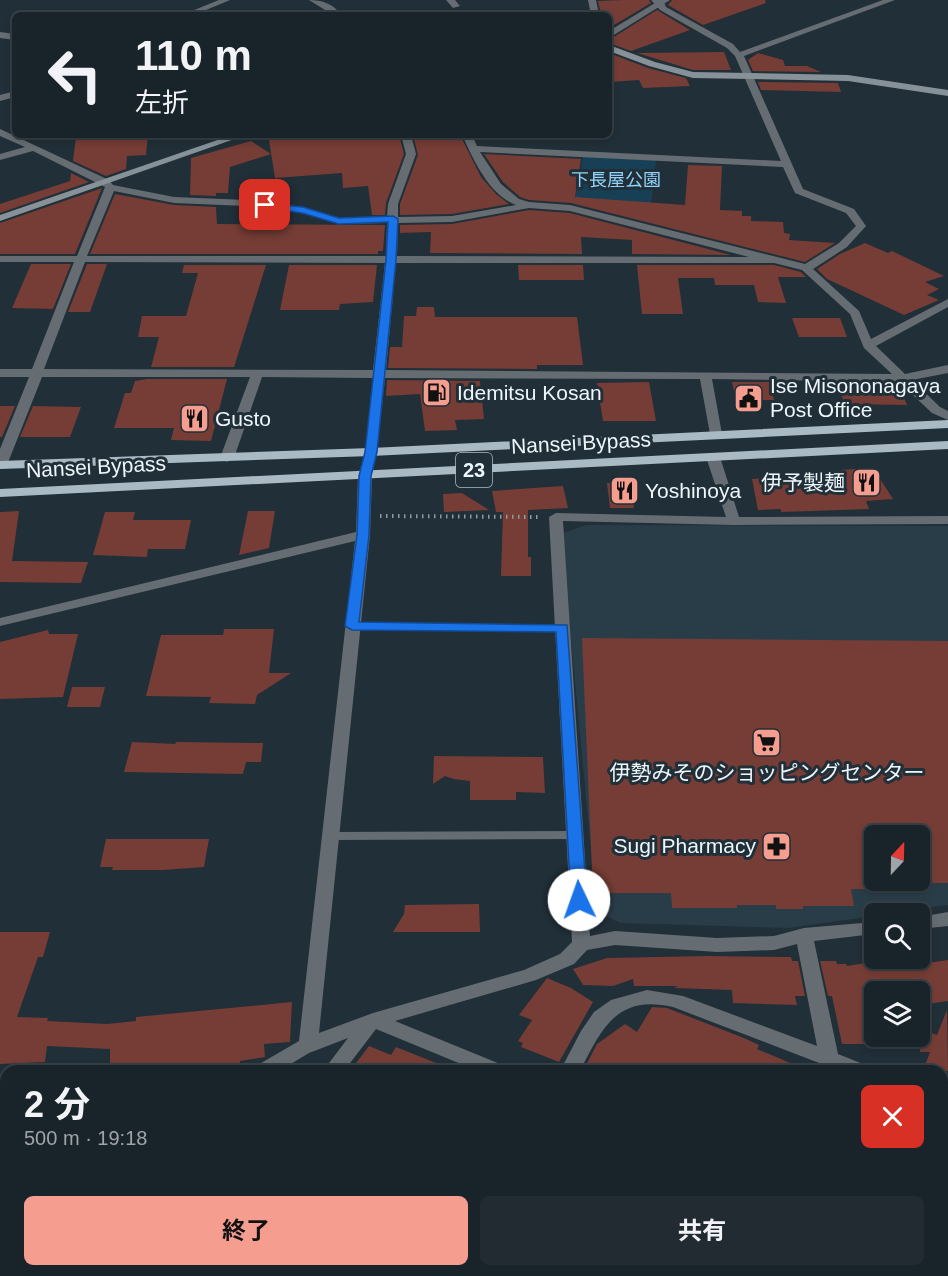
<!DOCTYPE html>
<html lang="ja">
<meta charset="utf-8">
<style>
:root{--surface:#19232a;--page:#222b32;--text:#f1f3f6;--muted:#9fa4a8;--line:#374047;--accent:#f59d8f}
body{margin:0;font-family:Arial,"Noto Sans JP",sans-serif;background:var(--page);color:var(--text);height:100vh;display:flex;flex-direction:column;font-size:22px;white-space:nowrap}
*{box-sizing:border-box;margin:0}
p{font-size:20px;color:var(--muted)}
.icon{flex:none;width:33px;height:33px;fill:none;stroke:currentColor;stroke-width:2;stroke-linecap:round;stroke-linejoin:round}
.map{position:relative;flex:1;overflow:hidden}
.details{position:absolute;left:0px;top:1065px;width:948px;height:212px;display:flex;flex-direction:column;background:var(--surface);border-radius:18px 18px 0 0;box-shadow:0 3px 9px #0003,0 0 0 2px var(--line)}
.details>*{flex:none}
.banner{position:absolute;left:12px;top:12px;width:600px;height:126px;border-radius:9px;box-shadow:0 3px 9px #0003,0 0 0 2px var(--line);background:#19232a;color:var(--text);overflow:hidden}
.needle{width:39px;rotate:22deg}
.buttons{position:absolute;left:864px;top:825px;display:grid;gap:12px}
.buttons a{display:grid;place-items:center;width:66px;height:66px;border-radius:9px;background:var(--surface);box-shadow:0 3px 9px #0003,0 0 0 2px var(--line);font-size:30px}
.pin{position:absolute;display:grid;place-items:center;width:51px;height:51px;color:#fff;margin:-26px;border-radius:12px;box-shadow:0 3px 9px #0006}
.me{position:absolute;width:66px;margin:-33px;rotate:357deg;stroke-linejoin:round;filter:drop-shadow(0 0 4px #0008)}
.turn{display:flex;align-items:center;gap:21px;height:126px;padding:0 24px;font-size:27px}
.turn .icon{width:78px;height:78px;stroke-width:2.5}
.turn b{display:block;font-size:42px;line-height:51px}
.round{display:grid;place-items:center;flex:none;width:63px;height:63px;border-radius:9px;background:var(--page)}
.head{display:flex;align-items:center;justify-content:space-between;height:102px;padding:0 24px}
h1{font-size:36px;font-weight:700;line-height:45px}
.cta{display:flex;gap:12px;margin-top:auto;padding:12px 24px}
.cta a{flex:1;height:69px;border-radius:9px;background:var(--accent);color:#111;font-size:24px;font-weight:700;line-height:69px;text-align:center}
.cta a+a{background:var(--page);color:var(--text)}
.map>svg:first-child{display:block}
</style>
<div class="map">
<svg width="948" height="1276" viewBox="0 0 948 1276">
<rect width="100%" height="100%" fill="#212f38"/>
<path fill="#293d49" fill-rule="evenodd" d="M586,525L948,526V905L874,914V916L788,928L621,923L597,912L561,534ZM874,836H920V880H874Z"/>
<polygon fill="#174057" points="583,156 656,160 651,204 575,200"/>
<g fill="#753d35">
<polygon points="622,0 649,0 651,3 609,28 609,15 601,14 598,1"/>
<polygon points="672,0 765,0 766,3 703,25 668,5"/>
<polygon points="657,10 690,30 631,51 609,43 609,40"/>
<polygon points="724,52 731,70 693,70 637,53"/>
<polygon points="609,53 648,68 686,78 690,86 643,88 639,80 609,82"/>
<polygon points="758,53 783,60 785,66 807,66 821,72 753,71 748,60"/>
<polygon points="758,82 838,83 841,92 761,90"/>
<polygon points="81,135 148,135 146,155 127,156 126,169 106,176 73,161 76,137 81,137"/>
<polygon points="289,135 399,135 404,154 386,203 385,215 372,215 368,186 343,188 342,173 275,178 269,140"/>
<polygon points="413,135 460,135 481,177 496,194 509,204 452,214 400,215 400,204 418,155"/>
<polygon points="251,141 271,154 230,167 228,193 216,193 216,196 190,195 191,158"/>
<polygon points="484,154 581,159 575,197 685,205 688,165 722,166 720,210 742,211 742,216 751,216 751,221 783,222 784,233 790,234 789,240 835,243 805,262 571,203 529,200 520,197 503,182"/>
<polygon points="71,173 89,182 0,213 0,204 70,181"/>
<polygon points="102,188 75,254 0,254 0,223"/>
<polygon points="115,194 174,205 216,207 217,224 385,225 383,251 378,251 378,254 90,254"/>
<polygon points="529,210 570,213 731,255 632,254 632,240 581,237 582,254 430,253 431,232 400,233 400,225 452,224"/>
<polygon points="865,243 888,253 892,251 944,276 925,282 939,289 927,295 939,300 904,315 827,279 817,269 840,254"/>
<polygon points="31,264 71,264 53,309 12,308"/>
<polygon points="87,264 107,264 90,312 68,312"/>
<polygon points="184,265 266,265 234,367 151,367 159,337 138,337 142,316 186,316 198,273 182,273"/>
<polygon points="289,265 377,265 373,302 340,304 339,310 280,310"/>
<polygon points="518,265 583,265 584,280 519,280"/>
<polygon points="637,265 774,265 801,272 806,277 778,277 786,303 758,302 754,285 715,285 714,278 678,278 683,314 642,314"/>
<polygon points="417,307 434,307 435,317 577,317 583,365 537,365 537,369 388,368 390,347 402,347 404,316 416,316"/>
<polygon points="792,318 840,318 847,337 799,337"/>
<polygon points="147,379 227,379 211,441 171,440 174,428 114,428 125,393 131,393 135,381"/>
<polygon points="387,380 480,381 484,419 455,420 457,430 425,431 420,394 386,396"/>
<polygon points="649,382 656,421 603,421 597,383"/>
<polygon points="732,382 770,382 774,400 736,400"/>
<polygon points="838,383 898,384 907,405 844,404"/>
<polygon points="0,406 15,406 2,437 0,437"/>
<polygon points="33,406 81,407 70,437 20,437"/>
<polygon points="873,468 893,499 866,501 869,509 781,512 781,509 758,510 752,479 767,478 765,473 792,472 798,486 846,485 839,470"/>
<polygon points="607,483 630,483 634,508 610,508"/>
<polygon points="563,486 568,508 528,510 528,557 531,557 531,576 501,576 503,512 496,512 492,491"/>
<polygon points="462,493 489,510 444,512 443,494"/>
<polygon points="19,511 12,561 88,562 81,583 0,582 0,512"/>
<polygon points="248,511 275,511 269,548 239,555"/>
<polygon points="105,512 135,512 133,520 191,520 185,549 148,549 147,557 93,555"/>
<polygon points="224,629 274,629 269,673 291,673 257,695 255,704 209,703 211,697 146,696 161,635 223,635"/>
<polygon points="48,630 49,634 78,634 63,697 0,699 0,642"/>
<polygon points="582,638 948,641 948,883 920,883 920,836 874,836 874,889 851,889 854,906 803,906 803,909 776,909 776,905 737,905 737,908 672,908 671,893 593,893"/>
<polygon points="72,687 105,687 100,707 67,707"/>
<polygon points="132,742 175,744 176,742 263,743 261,762 246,762 243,774 124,772"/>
<polygon points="434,756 543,757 545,793 516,792 516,800 470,800 470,781 454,779 445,776 433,784"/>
<polygon points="106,839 209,839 204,867 163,870 112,870 113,867 100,867"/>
<polygon points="479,904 480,932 393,932 404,914 405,905"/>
<polygon points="0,932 50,932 43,957 38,957 17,1017 48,1018 47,1021 107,1024 136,1021 136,1017 292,1002 290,1042 264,1044 265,1057 240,1061 240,1067 218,1069 218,1071 110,1071 110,1049 47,1046 45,1062 0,1064"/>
<polygon points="707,956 791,957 792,961 798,961 805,996 795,996 797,1005 733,1003 732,990 674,988 678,986 634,986 633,979 613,986 583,985 573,969 607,958"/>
<polygon points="895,958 902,958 906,966 948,960 948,1001 920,1005 920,992 874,992 874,1012 871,1012 874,1013 874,1044 842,1044 832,996 828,996 820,961 836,961 837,964 846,964 847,966"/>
<polygon points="547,978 571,988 593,1002 559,1062 521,1047 523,1043 518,1041 532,1020 519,1015"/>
<polygon points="652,1007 667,1008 744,1038 759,1045 757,1049 809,1071 583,1071 597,1044 625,1024 637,1032"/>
<polygon points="947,1010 948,1071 923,1071 930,1052 920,1052 920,1029 937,1035"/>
<polygon points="369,1046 391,1055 396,1047 456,1071 350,1071"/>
</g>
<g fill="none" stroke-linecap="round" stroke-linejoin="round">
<polyline stroke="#8f9aa1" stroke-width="4" stroke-dasharray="1.5 4.5" stroke-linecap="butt" points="380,516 540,517"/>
<g fill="#666d72" fill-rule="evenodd">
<polygon points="352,623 563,625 568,628 563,631 348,628 347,626 348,624"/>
<polygon points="576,831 580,832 582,835 580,838 576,839 330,840 326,839 324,836 326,833 330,832"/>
</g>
<g fill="#666d72" fill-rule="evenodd">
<polygon points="219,0 230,0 194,15 182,15"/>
<path d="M309,0C322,0 334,4 341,15H333Z"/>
<polygon points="446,0 455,0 460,6 453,8"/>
<polygon points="588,0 596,0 599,15 591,15"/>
<path d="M651,0H663L666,7L733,44L740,52L883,0H895L744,56L803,189L854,209L866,226L847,247L813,269L859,311L871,339L948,299V307L876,346L905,374L948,365V373L912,380L940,407L948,411V420L932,413L899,382L712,379L722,434L716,438L710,434L700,379L385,378L377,452L372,476L370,535L319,1033L373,1013L524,970L560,954L572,942L549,517L556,513L726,517L706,457L713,453L720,457L739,517L948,516V524L734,525L563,521L590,936L615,931L717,938L774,936L804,928L874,922V934L814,941L838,1054L868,1066L871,1071H840L673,1007C617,994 602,1028 580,1071H560L581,1031L594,1012L611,1000L647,990L683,996L817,1046L797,944L774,950L717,952L615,945L587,950L574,964L536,980L395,1021L505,1066L508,1071H478L376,1029L344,1071H323L348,1038L309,1053L279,1071H253L256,1066L299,1041L355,541L0,626V618L356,532L358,476L365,452L373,378L262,377L234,458L227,462L220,458L250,377H42L7,465L0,469V449L29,377H0V369H32L74,262H0V256H77L105,187L33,151L0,160V154L25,147L0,136V129L109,180L113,185L174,197L246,200L303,207L340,218L387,217L388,204L406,154L401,135H411L416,154L398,204V217L452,216L516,205C488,194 474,160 462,135H472L477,146L781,161L735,56L727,48L660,10ZM480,152L783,167L795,193L846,213L856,226L839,243L805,264L570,205L529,202L519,199L501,184ZM114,191L174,203L246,206L302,213L339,224L387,223L386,256H87ZM529,208L570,211L749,257L397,256L398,223L452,222ZM85,262L385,263L373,370L44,369ZM396,263H774L802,270L850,314L864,348L892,374L386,370Z"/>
<polygon points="0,32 15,34 15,40 0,38"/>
<polygon points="15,91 15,97 0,101 0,95"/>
<polygon points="948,912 948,926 920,929 920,917"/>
<polygon points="942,1095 948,1097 948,1113 942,1111"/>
<rect x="0" y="1144" width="6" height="16"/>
<rect x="0" y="1225" width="6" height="18"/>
<polygon points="942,1246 948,1248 948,1267 942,1265"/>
<polygon points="171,1270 194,1270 191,1276 168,1276"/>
<polygon points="377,1270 400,1270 397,1276 374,1276"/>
<polygon points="588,1270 610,1270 607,1276 585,1276"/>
</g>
<polygon fill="#666d72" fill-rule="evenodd" points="660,0 670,0 609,38 609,31"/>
<g fill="#869198" fill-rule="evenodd">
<polygon points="609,45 655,62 693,72 848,75 948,90 948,96 848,81 693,78 649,66 609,51"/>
<polygon points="232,135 246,135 0,221 0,215"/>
</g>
<g fill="#aabac4" fill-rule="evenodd">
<polygon points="948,420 948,428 371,456 0,469 0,461 371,448"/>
<polygon points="948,441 948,449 0,497 0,489"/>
</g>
</g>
<polygon fill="#1a73e8" stroke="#114b97" stroke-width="1.5" points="262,203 303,207 339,218 393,216 398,219 396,260 377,452 371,476 369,535 359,622 567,625 587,900 585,904 573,904 571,900 556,632 352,630 345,626 357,535 359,476 365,452 386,260 388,222 339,224 302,213 262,207"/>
<defs>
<symbol id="fuel-square" viewBox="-11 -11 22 22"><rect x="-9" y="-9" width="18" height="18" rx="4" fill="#f59d8f" stroke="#212f38"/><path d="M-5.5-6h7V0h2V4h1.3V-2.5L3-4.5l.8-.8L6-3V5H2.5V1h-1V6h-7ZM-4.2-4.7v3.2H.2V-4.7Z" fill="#111"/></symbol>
<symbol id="civic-square" viewBox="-11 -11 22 22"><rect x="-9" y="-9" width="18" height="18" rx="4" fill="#f59d8f" stroke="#212f38"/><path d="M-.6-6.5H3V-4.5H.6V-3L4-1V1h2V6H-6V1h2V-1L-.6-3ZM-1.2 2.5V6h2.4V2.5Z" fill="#111"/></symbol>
<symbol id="restaurant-square" viewBox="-11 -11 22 22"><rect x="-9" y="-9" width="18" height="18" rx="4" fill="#f59d8f" stroke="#212f38"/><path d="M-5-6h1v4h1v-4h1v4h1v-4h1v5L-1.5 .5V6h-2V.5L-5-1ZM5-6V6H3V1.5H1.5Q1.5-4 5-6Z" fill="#111"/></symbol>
<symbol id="supermarket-square" viewBox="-11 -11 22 22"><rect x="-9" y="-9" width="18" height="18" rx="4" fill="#f59d8f" stroke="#212f38"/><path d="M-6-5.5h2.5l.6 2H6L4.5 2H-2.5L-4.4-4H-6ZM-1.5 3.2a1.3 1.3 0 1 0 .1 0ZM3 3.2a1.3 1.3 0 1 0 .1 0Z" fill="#111"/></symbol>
<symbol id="pharmacy-square" viewBox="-11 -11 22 22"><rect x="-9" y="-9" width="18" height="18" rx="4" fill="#f59d8f" stroke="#212f38"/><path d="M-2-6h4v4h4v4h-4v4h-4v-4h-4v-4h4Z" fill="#111"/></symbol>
</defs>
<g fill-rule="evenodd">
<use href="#fuel-square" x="420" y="376" width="33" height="33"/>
<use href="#civic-square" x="732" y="382" width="33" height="33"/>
<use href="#restaurant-square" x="178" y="402" width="33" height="33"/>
<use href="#restaurant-square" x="850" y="466" width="33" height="33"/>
<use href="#restaurant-square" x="608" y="474" width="33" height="33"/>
<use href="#supermarket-square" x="750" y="726" width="33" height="33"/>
<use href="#pharmacy-square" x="760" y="830" width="33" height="33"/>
</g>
<g text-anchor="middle" stroke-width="6" stroke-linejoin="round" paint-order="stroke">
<g font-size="18" fill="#8fd2fb" stroke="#212f38">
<text x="616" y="186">下長屋公園</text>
</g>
<rect fill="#212f38" stroke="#b0bac0" stroke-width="1.5" x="456" y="453" width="36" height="34" rx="4.5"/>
<g font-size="20" font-weight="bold" fill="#edf6fb">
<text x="474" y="477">23</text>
</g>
<g font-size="21" fill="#edf6fb" stroke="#212f38" text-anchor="start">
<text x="770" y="393">Ise Misononagaya<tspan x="770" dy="24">Post Office</tspan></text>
<text x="457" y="400">Idemitsu Kosan</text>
<text x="215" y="426">Gusto</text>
<text x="845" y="490" text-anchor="end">伊予製麺</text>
<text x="645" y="498">Yoshinoya</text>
<text x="767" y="780" text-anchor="middle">伊勢みそのショッピングセンター</text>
<text x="756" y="853" text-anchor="end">Sugi Pharmacy</text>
</g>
<g font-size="21" fill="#edf6fb" stroke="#212f38">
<text transform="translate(581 443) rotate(-3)" y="7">Nansei Bypass</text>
<text transform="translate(96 467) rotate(-3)" y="7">Nansei Bypass</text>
</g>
</g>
</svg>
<div class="buttons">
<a><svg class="needle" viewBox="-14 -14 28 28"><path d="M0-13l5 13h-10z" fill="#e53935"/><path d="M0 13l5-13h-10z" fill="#9fa4a8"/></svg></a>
<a><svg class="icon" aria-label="search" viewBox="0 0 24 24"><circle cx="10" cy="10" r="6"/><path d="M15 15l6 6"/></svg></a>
<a><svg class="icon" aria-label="layers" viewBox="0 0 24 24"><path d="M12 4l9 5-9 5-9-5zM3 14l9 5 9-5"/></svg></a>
</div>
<div class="pin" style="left:265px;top:205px;background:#d93025"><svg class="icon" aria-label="arrive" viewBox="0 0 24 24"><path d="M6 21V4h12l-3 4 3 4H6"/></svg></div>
<svg class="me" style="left:579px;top:900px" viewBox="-20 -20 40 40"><circle r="19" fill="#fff"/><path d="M0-13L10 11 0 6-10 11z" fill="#1a73e8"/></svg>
<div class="banner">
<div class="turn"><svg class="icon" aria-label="left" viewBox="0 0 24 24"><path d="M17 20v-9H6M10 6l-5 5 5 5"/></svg><div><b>110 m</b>左折</div></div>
</div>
<section class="details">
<div class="head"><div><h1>2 分</h1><p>500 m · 19:18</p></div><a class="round" style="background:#d93025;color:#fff"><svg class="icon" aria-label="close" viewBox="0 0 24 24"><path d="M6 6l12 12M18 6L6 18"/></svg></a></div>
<div class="cta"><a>終了</a><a>共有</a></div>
</section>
</div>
